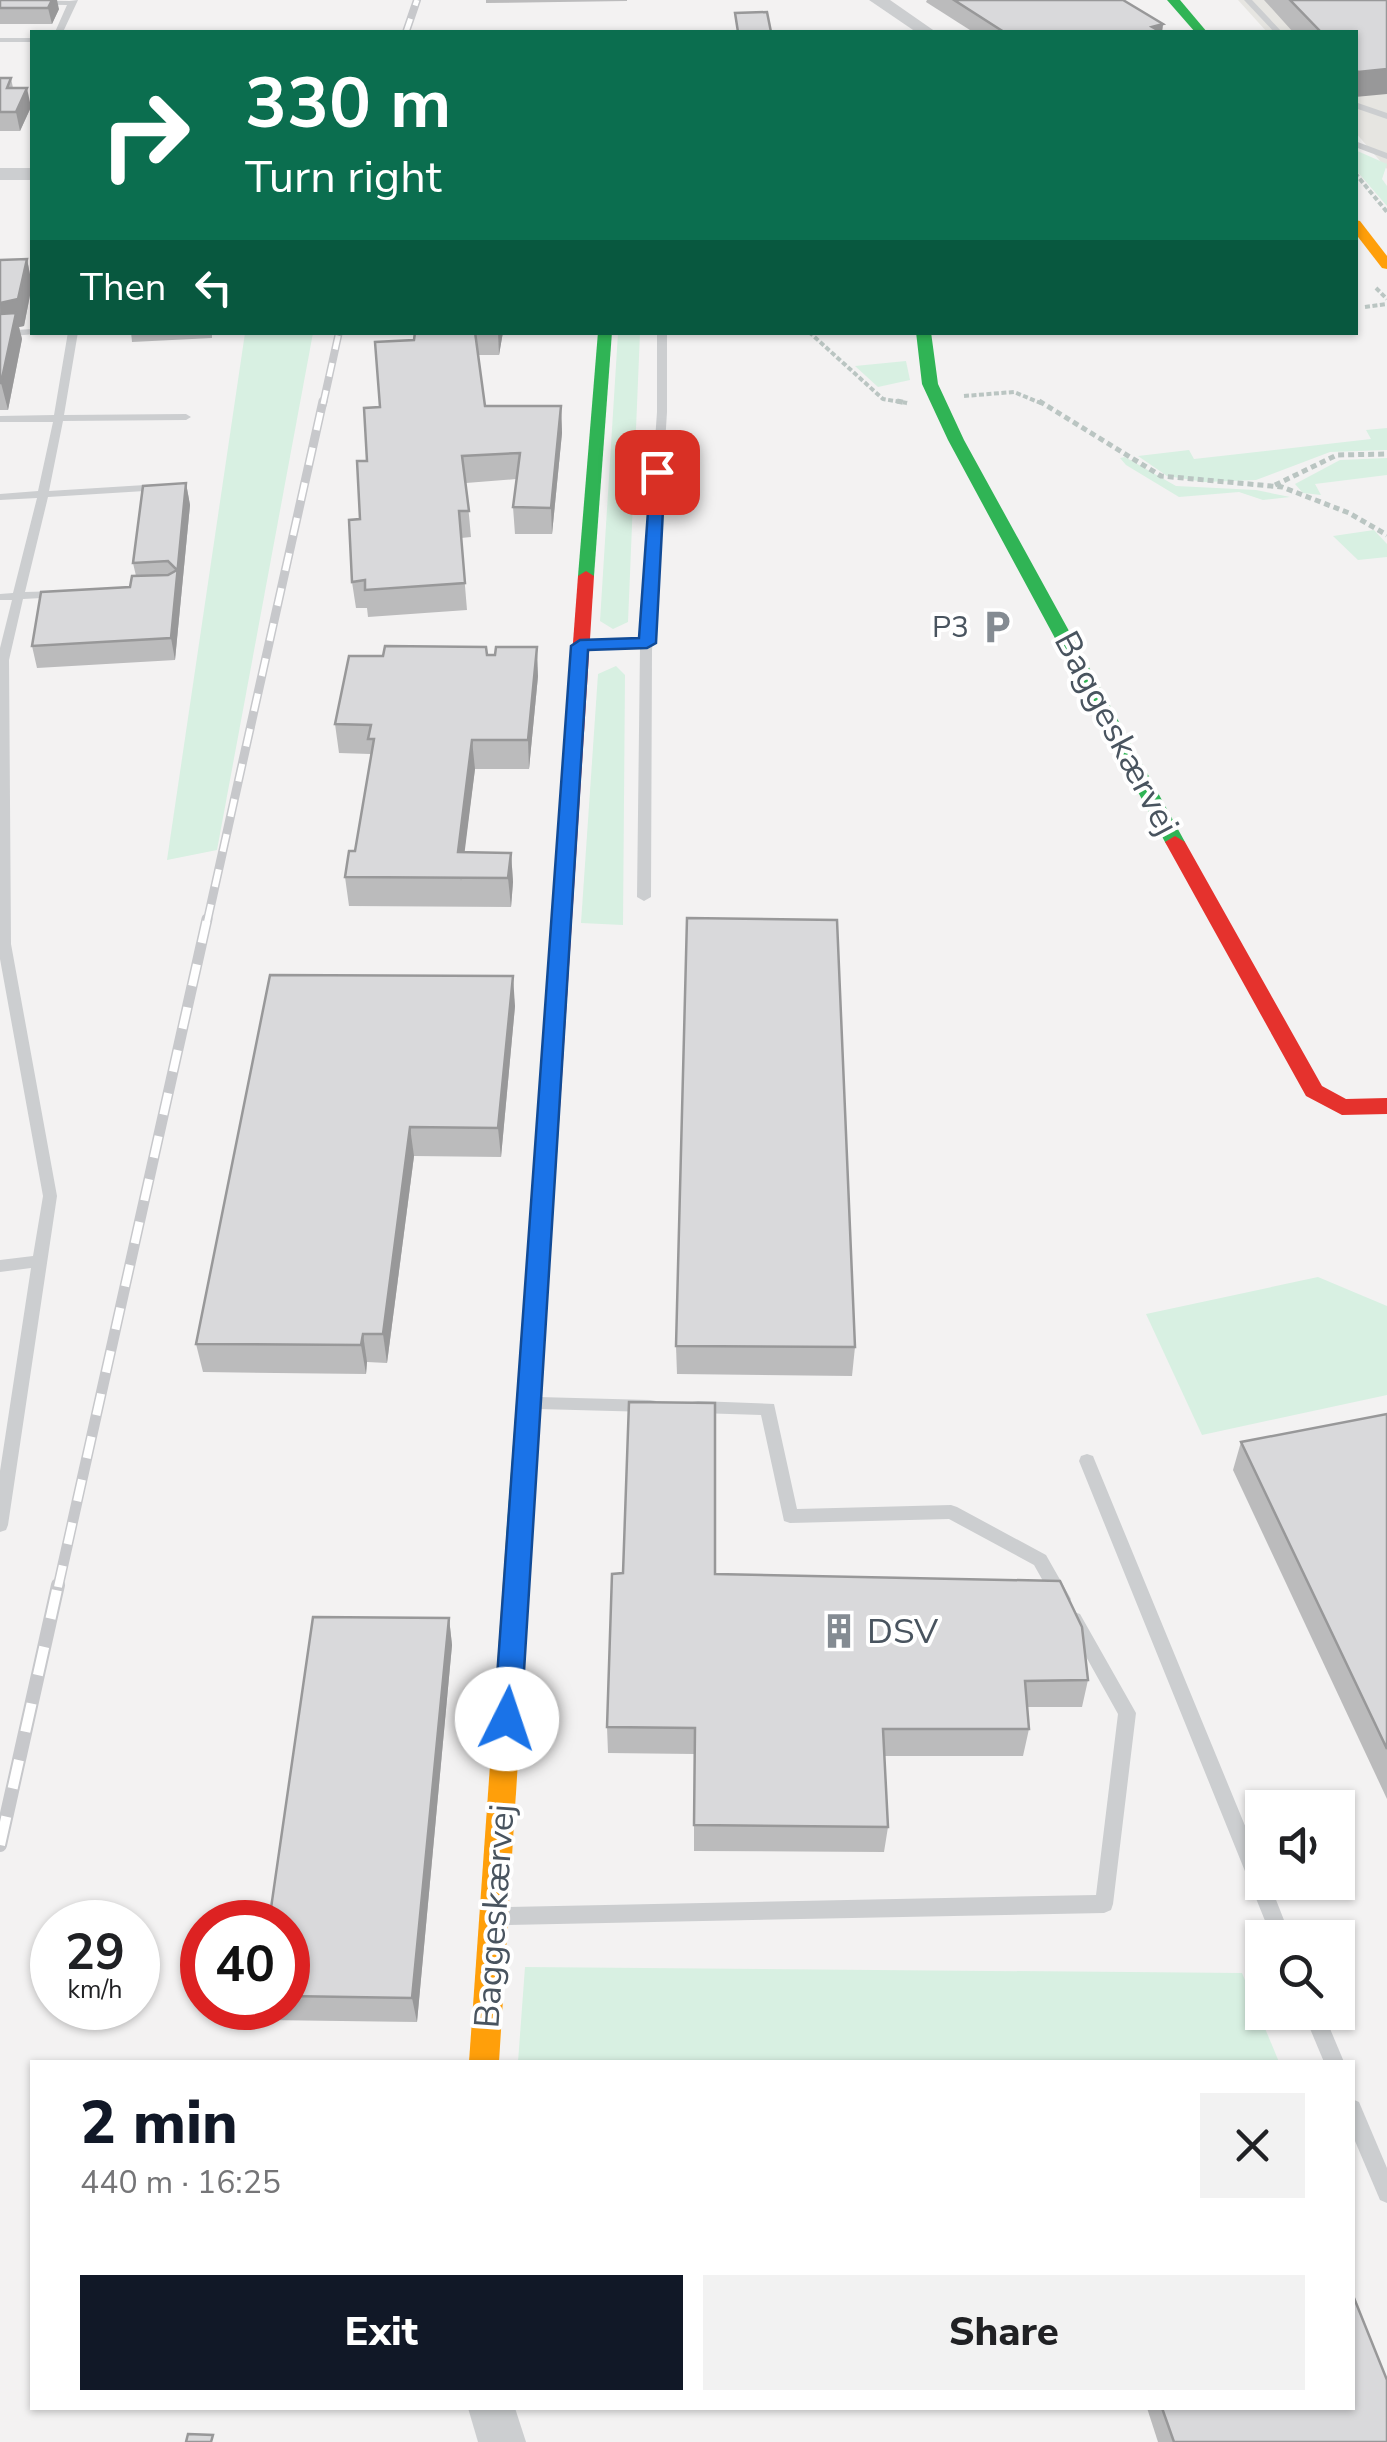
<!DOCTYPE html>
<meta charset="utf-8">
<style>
:root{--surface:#fff;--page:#f2f2f2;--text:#202124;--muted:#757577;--accent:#111827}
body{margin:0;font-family:"Nunito Sans",sans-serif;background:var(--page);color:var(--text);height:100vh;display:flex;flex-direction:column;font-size:38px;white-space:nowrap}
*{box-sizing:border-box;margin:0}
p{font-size:32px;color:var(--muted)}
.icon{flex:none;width:55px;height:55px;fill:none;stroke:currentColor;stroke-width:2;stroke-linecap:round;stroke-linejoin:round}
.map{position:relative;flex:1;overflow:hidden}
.details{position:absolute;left:30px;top:2060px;width:1325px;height:350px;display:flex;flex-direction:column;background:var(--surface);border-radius:0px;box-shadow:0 2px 8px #0004}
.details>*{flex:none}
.top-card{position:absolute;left:30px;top:30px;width:1328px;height:305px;border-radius:0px;box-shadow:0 2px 8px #0004;background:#0b6e4f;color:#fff;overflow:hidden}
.controls{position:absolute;left:1245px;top:1790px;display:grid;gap:20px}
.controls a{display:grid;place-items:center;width:110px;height:110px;border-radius:0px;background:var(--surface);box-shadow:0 2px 8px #0004;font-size:50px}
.speed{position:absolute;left:30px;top:1900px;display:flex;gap:20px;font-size:50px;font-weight:700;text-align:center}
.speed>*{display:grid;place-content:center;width:130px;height:130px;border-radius:50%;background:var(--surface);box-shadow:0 2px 8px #0004;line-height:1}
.speed small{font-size:25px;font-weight:400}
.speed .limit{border:15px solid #d22;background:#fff;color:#111}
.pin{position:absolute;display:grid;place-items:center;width:85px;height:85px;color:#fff;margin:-42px;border-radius:20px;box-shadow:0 5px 15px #0006}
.me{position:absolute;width:110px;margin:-55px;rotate:4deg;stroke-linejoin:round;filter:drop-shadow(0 0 8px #0008)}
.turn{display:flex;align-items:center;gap:35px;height:210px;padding:0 50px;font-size:45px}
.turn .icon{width:130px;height:130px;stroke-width:2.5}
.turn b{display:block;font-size:70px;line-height:85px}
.then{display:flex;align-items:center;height:95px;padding:0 50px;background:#0003;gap:20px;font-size:38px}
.round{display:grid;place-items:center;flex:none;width:105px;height:105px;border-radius:0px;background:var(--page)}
.head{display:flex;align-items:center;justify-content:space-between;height:170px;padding:0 50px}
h1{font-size:60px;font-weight:800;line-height:75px;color:var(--accent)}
.button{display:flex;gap:20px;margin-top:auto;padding:20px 50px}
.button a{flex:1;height:115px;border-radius:0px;background:var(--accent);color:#fff;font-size:40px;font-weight:800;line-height:115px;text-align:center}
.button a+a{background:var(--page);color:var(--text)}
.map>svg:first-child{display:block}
</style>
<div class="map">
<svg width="1387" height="2442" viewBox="0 0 1387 2442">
<rect width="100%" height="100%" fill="#f3f2f2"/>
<polygon fill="#e6e5e1" points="1238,0 1387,0 1387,169 1355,132 1355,32 1267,32"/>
<g fill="#d8f0e2">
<polygon points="1355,150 1387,164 1382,179 1387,186 1387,206 1355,169"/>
<polygon points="245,333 313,333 217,850 167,860"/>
<polygon points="618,333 640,333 628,622 613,629 600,621"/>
<polygon points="906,361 910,380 878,387 855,366"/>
<polygon points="1387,428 1387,450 1330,452 1256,480 1205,482 1167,476 1138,456 1189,450 1194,459 1371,439 1366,430"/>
<polygon points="1125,457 1176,486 1256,490 1290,497 1263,500 1239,492 1179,497 1126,465 1120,458"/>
<polygon points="1387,458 1387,475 1315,484 1321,495 1303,493 1295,484 1340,460"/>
<polygon points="1374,530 1387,544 1387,557 1358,560 1333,536"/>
<polygon points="616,666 625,675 623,925 581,923 598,674"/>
<polygon points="1318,1277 1387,1306 1387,1395 1202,1435 1146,1314"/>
<polygon points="525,1967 1242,1973 1279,2062 518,2062"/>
</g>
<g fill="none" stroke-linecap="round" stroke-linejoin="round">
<g stroke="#bac5c2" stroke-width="4" stroke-dasharray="5 2.5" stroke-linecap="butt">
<polyline points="1355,173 1387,212"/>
<polyline points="1376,288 1387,299"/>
<polyline points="1365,307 1387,304"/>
<polyline points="809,332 883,399 907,403"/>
<polyline points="964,396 1014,392 1043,404"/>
</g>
<g stroke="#bac5c2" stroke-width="5" stroke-dasharray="6 4" stroke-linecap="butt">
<polyline points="897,401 907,403"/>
<polyline points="1039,401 1161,476 1282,487 1349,513 1387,535"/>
<polyline points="1275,485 1337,455 1387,454"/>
</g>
<g fill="#ccced0" fill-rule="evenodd">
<polygon points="0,0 70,1 78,0 63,32 55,32 67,5 0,4"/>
<polygon points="1244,0 1252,0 1282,32 1274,32"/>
<rect x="0" y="38" width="32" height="4"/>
<polygon points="1355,102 1387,113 1387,119 1355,108"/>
<polygon points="1355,141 1387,153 1387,159 1355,147"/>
<polygon points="32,329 36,334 0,337 0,331"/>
<polygon points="68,332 78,332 64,415 186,414 191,417 186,420 63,421 49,491 161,484 166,487 161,490 48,497 25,592 61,591 67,594 61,597 23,599 9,660 11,944 57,1196 8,1525 6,1530 0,1532 0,1471 31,1268 0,1272 0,1260 33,1256 43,1196 0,959 0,648 12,600 0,600 0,594 13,593 37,498 0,500 0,494 38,491 53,422 0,422 0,416 54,415"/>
<polygon points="657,332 667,332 667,412 652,651 651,897 644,901 637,897 640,647 584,649 578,645 584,641 641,640 657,412"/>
<polygon points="538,1397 650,1400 656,1401 658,1406 656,1411 650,1412 538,1409 532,1408 530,1403 532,1398"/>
<polygon points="698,1401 774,1404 797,1509 951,1505 957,1507 1046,1555 1071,1599 1068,1604 1062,1606 1056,1604 1034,1565 949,1519 790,1523 784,1521 761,1415 698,1413 692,1412 690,1407 692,1402"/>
<polygon points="1087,1454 1093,1456 1095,1461 1262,1867 1262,1882 1269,1882 1291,1938 1272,1938 1079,1461 1081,1456"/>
<polygon points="1074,1612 1080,1614 1136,1713 1113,1904 1111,1910 1104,1913 503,1925 496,1922 494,1916 496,1910 503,1907 1096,1895 1118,1714 1065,1619 1068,1614"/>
<polygon points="1303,2012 1323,2012 1344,2062 1324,2062"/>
<polygon points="1352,2099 1359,2102 1387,2168 1387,2203 1380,2200 1352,2134"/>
</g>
<g fill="#ccced0" fill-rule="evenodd">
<polygon points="869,0 890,0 936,32 916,32"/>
<rect x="0" y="168" width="32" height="12"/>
<polygon points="468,2408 515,2408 526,2442 478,2442"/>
</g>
<g fill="#30b455" fill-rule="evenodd">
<polygon points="1167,0 1180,0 1207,32 1195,32"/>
<polygon points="598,332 612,332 594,576 586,581 578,576"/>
<polygon points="916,332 931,332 938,384 964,440 1185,842 1182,846 1168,846 1165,842 948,440 922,384"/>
<polygon points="549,1100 560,1108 532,1539 528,1546 519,1550 510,1546 506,1539 538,1108"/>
</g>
<g fill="#ff9f0a" fill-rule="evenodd">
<polygon points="1355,220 1360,221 1387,256 1387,269 1382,268 1355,233"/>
<polygon points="519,1528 528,1532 532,1539 499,2062 469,2062 506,1539 510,1532"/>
</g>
<g fill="#e5322d" fill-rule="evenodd">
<polygon points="586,571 594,576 560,1108 549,1116 538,1108 578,576"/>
<polygon points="1175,836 1185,842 1322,1086 1346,1099 1387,1098 1387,1114 1342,1115 1306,1096 1165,842"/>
</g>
<defs>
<g id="rail-far3">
<polyline points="406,32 417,0"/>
<polyline points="323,404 339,332"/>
</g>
<polyline id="rail-far2" points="207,922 323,401"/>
<polyline id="rail-far1" points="58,1587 207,919"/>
<polyline id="rail" points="0,1845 58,1585"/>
</defs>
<use href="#rail-far3" stroke="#c7c8cb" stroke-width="8"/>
<use href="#rail-far2" stroke="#c7c8cb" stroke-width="9"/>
<use href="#rail-far1" stroke="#c7c8cb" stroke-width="11"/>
<use href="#rail" stroke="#c7c8cb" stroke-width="14"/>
<use href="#rail-far3" stroke="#fff" stroke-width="5" stroke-dasharray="14" stroke-linecap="butt"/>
<use href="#rail-far2" stroke="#fff" stroke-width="6" stroke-dasharray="18" stroke-linecap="butt"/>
<use href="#rail-far1" stroke="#fff" stroke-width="8" stroke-dasharray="22" stroke-linecap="butt"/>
<use href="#rail" stroke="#fff" stroke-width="10" stroke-dasharray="29" stroke-linecap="butt"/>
</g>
<g fill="#bbbbbc">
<polygon points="0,0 59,9 52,24 0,24"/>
<polygon points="486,0 627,0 627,1 486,3"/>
<polygon points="927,0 1123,0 1163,24 1162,32 973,32 926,2"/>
<polygon points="1264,0 1387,0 1355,97 1355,32 1293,32"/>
<polygon points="0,78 11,78 13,88 31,107 20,131 0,131"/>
<polygon points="27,259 32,285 24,326 19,327 22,339 8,410 0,410 0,260"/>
<polygon points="131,332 212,332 212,338 132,342"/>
<polygon points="415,332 503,332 499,355 478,355 485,406 561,406 562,433 552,534 515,534 513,507 516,479 466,483 471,537 461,538 467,610 368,617 367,608 356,608 352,582 367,461 380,407 414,340"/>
<polygon points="186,483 190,505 175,660 37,668 32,646 130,587 136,576 133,563"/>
<polygon points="487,655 538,676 529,769 475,769 464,852 511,853 513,882 511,907 349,906 345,877 355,851 371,757 370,754 339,753 335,724"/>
<polygon points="515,1006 501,1157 414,1156 387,1363 367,1362 366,1374 203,1372 196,1344"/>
<polygon points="676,1346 855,1347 852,1376 677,1374"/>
<polygon points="1387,1414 1387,1799 1233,1470 1241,1442"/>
<polygon points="715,1574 1088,1680 1082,1707 1027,1707 1029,1729 1023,1756 884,1756 888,1827 884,1852 694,1851 694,1754 608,1753 607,1727"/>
<polygon points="449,1618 452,1645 417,2022 266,2020 262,2008 288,2008 288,1922"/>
<polygon points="1147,2408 1352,2408 1387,2442 1158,2442"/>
</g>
<g fill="#989899">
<polygon points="52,0 57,0 59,9 52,24 48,8"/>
<polygon points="1163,24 1162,32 1152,27"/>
<polygon points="1387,69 1387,94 1355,97 1358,72"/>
<polygon points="27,88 31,107 20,131 16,112"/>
<polygon points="27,259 32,285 24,326 19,327 22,339 8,410 1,383 0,303"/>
<polygon points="498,332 503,332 499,355"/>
<polygon points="561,406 562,433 552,534 551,508"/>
<polygon points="186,483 190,505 175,660 171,638"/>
<polygon points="537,647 538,676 529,769 528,740"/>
<polygon points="472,740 475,769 461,881 458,852"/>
<polygon points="511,853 513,882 511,907 508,878"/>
<polygon points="513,976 515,1006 501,1157 498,1128"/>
<polygon points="410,1127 414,1156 387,1363 383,1334"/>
<polygon points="363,1334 367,1362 366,1374 361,1345"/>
<polygon points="449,1618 452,1645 417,2022 412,1998"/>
</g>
<g fill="#d9d9db" stroke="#989899" stroke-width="2.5">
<polygon points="0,0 52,0 48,8 0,8"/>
<polygon points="954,0 1123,0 1163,24 1152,27 1161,32 1004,32"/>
<polygon points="1290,0 1387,0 1387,69 1358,72 1355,69 1355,32 1321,32"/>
<polygon points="767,12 771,32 738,32 735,13"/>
<polygon points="0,78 11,78 7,88 27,88 16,112 0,112"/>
<polygon points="27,259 18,299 0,303 0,260"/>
<polygon points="16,313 1,383 0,383 0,314"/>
<polygon points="415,332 475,332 485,406 561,406 551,508 513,507 520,453 462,456 469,511 459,511 465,583 365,590 365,580 352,582 349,520 360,519 357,461 367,461 364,408 380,407 375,342 414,340"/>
<polygon points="186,483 171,638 32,646 41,592 130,587 132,576 168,575 177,570 168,561 133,563 143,486"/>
<polygon points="385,646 486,647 487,655 495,655 496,647 537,647 528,740 472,740 458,852 511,853 508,878 345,877 349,851 355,851 374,739 368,739 371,725 335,724 349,656 383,656"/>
<polygon points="687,918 837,920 855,1347 676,1346"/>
<polygon points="270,975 513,976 498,1128 410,1127 383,1334 363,1334 361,1345 196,1344"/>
<polygon points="629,1402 715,1403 715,1574 1060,1581 1082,1627 1088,1680 1025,1681 1029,1729 883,1729 888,1827 694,1825 695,1728 607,1727 612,1574 623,1573"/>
<polygon points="1387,1414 1387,1749 1241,1442"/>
<polygon points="313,1617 449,1618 412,1998 288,1996 288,1922 269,1922"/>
<polygon points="1352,2293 1387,2380 1387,2442 1174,2442 1162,2408 1352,2408"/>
<polygon points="188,2434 213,2435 211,2442 186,2442"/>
</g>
<polygon fill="#1a73e8" stroke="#114b97" stroke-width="2.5" points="651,469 665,472 656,643 647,648 588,650 521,1719 517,1727 507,1731 498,1727 494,1719 571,646 580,640 639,638"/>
<defs>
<symbol id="parking-bare" viewBox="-9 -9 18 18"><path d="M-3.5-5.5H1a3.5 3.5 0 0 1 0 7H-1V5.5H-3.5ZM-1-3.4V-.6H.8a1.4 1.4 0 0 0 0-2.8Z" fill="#848b92" stroke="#fff" stroke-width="2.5" paint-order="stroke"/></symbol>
<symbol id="building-bare" viewBox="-9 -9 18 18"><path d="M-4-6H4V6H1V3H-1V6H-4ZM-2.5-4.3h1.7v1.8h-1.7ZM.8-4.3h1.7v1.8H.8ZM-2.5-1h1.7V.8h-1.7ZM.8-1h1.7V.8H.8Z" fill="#848b92" stroke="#fff" stroke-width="2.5" paint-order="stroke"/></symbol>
</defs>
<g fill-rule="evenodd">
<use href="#parking-bare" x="972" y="602" width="50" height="50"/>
<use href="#building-bare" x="814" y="1606" width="50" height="50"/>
</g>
<g text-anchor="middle" stroke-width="8" stroke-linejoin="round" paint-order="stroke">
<g font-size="30" fill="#49545f" stroke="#fff" text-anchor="end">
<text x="969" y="637">P3</text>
</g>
<g font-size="35" fill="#49545f" stroke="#fff">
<text transform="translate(1117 733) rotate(62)" y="12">Baggeskærvej</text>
<text transform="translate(494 1916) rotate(-86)" y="12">Baggeskærvej</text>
</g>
<g font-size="35" fill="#49545f" stroke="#fff" text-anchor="start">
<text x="867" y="1643">DSV</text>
</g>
</g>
</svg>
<div class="controls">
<a><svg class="icon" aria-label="sound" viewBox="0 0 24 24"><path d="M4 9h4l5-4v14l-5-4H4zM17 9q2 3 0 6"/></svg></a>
<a><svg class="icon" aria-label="search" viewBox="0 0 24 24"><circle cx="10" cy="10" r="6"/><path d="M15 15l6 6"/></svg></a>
</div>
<div class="speed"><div>29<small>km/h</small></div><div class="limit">40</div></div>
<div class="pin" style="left:657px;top:472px;background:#d93025"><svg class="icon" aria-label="arrive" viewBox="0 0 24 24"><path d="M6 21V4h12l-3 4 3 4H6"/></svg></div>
<svg class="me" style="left:507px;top:1719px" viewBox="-20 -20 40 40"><circle r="19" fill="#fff"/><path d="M0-13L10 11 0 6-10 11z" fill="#1a73e8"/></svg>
<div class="top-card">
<div class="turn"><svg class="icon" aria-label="right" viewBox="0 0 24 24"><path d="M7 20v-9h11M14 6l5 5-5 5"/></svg><div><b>330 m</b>Turn right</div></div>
<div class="then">Then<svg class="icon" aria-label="left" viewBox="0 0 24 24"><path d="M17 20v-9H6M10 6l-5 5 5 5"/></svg></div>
</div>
<section class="details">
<div class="head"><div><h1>2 min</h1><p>440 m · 16:25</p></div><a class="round"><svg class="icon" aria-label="close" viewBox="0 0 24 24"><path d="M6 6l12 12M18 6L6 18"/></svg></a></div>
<div class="button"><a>Exit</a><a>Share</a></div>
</section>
</div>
